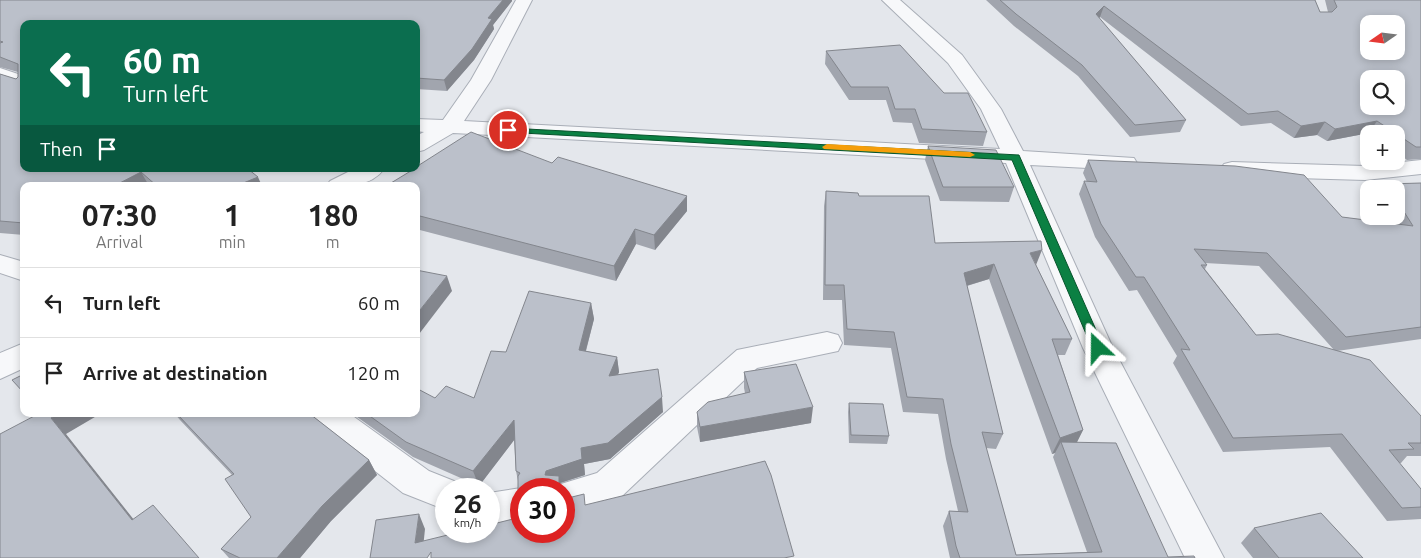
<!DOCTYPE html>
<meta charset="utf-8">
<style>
:root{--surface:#fff;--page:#f2f2f2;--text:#222;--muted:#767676;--line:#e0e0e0}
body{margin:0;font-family:Ubuntu,sans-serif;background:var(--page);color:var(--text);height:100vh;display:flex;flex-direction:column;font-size:19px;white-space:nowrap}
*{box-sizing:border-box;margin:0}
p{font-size:16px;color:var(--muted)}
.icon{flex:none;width:28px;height:28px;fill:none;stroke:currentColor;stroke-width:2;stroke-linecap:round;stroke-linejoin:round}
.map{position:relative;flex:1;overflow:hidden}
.details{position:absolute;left:20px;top:182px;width:400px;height:235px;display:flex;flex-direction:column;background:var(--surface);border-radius:10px;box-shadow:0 2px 8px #0003}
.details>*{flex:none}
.banner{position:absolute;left:20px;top:20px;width:400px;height:152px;border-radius:10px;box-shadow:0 2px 8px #0003;background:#0b6e4f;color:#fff;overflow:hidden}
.needle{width:32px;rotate:256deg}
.fabs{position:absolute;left:1360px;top:15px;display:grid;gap:10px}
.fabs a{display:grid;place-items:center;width:45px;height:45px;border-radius:10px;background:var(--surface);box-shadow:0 2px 8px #0003;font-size:25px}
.speed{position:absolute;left:435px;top:478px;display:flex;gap:10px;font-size:25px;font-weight:700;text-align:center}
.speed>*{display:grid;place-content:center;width:65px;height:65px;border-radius:50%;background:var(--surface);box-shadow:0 2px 8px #0003;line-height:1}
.speed small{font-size:12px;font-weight:400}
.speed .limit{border:8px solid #d22;background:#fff;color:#111}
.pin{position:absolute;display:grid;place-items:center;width:42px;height:42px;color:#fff;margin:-21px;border:2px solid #fff;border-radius:50%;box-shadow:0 1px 5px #0007}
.me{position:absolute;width:55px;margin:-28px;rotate:337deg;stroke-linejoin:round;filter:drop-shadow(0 0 4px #0008)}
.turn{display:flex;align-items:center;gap:18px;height:105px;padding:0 20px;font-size:22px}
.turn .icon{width:65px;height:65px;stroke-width:2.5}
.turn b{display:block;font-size:35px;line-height:42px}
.then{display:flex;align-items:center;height:48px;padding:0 20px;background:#0003;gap:10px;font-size:19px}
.eta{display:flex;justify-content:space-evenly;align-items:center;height:85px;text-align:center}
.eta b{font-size:30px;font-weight:700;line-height:35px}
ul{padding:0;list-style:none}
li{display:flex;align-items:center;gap:15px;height:70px;padding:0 20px;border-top:1px solid var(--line)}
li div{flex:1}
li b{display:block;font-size:19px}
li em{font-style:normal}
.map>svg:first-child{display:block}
</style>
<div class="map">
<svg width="1421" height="558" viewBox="0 0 1421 558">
<rect width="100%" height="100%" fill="#e4e7ec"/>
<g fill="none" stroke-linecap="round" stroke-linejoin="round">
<defs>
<g id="minor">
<polygon points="516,0 532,0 491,80 464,121 1000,149 981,109 948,63 882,0 900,0 962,55 1001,109 1023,151 1134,158 1137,163 1134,168 1126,170 1030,165 1113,348 1224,558 1185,558 1083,348 1006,163 453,133 424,150 416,152 416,136 424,132 416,131 416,119 443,120 471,80"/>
<polygon points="0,68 24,76 24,89 0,81"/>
<polygon points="1421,160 1421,174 1365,180 1232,176 1224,174 1220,169 1224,164 1232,162 1365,166"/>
<path d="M354,169H384C371,187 345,187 326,186L330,181Z"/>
<polygon points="0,255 24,262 24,281 0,273"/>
<polygon points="827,332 838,335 842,343 838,351 757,368 621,497 564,514 564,489 550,489 551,487 597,473 737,350"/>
<polygon points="24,343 24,368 0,379 0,353"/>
<polygon points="310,414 350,414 429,471 459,483 462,489 446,489 446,510 403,493 314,423"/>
<polygon points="521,488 523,489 521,489 521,520 489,525 489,493"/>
</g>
</defs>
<use href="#minor" stroke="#a9aeb7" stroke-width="2"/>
<use href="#minor" fill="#f7f8fa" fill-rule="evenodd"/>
</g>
<g fill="#a1a5ae" fill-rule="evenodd">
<polygon points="0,0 512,1 493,25 494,29 474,60 447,91 416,89 416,24 24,24 250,171 262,186 150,186 148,184 24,186 24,235 0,233 0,74 16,79 18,77 18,72 0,67"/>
<polygon points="986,0 1315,0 1320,12 1328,12 1325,0 1421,0 1421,159 1407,160 1396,152 1396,134 1369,133 1327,141 1317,135 1294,138 1271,123 1241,126 1100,17 1099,18 1186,120 1180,132 1130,137 1078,76 1014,26"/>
<polygon points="826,51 944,93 987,132 983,146 919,143 912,123 893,122 886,100 849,100 825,64"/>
<polygon points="928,146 1014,187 1009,202 940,201 925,160"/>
<path d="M1088,160L1342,217L1394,224L1389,216H1396V189H1384L1387,184L1421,183V339L1337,351L1421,416V456H1407L1401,463H1399L1421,489V519L1387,521L1330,447L1223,452L1173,363L1177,356L1137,290L1129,291L1095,237L1079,194L1084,181L1087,182L1083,173ZM1205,263L1259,266L1334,350L1256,335L1205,269L1207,265Z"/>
<polygon points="552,163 687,196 687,211 655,250 636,244 616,281 416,229 416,186"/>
<path d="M826,191L859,196L935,243L1036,265L1072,339L1065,355H1058L1083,430L1077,442L1168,557L1195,558H950L943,526L949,511H958L946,459L938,414L903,412L891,348L844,345L842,300H823L824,206ZM989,279L1052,454L1055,453L1053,457L1087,552L1016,555L986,448L996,449L1003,434L967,286Z"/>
<polygon points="591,303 594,319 586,351 617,357 619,372 618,374 663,412 610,459 584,464 585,475 560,483 562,489 521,489 521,500 518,490 518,481 516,471 514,440 479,486 413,457 353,414 416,414 435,398 474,398 506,352"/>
<polygon points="744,372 811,423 700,442 697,427 697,412 745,393 744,388"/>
<polygon points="849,403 889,436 887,444 849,443 848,412"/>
<polygon points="175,414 310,414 369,460 377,475 331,521 300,558 229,558 221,549 251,517 232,475 180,420"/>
<polygon points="1254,528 1363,558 1253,558 1241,543"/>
</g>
<g fill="#83868d">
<polygon points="503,0 512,0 512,1 493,25 494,29 474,60 447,91 444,80 488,18"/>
<polygon points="1104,6 1100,17 1092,26 1096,14"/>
<polygon points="1377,121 1369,133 1327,141 1335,129"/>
<polygon points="1325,122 1317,135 1294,138 1301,126"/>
<polygon points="141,172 148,184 145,186 114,186"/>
<polygon points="258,177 262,186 236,186"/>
<polygon points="687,196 687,211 655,250 654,235"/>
<polygon points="635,229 636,244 616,281 614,266"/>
<polygon points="1042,250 1036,265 1030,253"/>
<polygon points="994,264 989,279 959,288 964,273"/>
<polygon points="447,276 452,291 416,338 416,315"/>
<polygon points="591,303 594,319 582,365 579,350"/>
<polygon points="617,357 619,372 611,391 609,376"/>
<polygon points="662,397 663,412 610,459 584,464 585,475 560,483 562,489 559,489 545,475 546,471"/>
<polygon points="813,407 811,423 700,442 700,427"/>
<polygon points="58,414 100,414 66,434 146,535 132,520 51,418"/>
<polygon points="514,420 518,435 479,486 473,471"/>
<polygon points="1083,430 1075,446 1061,442 1055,453 1052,454 1060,438"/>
<polygon points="369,460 377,475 331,521 300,558 277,558 322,506"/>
<polygon points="419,514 425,529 422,558 415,543"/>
</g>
<g fill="#bbc0ca" stroke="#83868d" fill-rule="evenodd">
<polygon points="0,0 503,0 488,18 492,19 472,49 444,80 416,78 416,24 24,24 24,169 248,169 258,177 236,186 157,186 141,172 114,186 24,186 24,223 0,221 0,74 16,79 18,77 18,64 0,57 0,43 3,42 0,41"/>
<path d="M1000,0H1315L1320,12H1332L1337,7L1334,0H1421V147H1416L1377,121L1335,129L1325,122L1301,126L1278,111L1248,114L1104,6L1096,14L1186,120L1135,125L1082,65L1016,14ZM1369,24H1396V51H1369ZM1369,79H1396V106H1369Z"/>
<polygon points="900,45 944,93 968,93 987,132 922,129 915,109 895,109 888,87 851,87 826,51"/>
<polygon points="471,132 552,163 558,157 687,196 654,235 635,229 614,266 416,215 416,186 386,186 414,169 416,169 416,167"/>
<polygon points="928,146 996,150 1014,187 943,187"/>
<polygon points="1088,160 1235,166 1304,175 1342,217 1413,226 1396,199 1396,189 1390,189 1387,184 1421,183 1421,327 1346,337 1267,253 1194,249 1207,265 1201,265 1256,335 1278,334 1370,360 1421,416 1421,443 1408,443 1414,449 1389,450 1421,489 1421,507 1402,508 1342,434 1233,438 1181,349 1190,350 1144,277 1136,277 1101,224 1084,181 1097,182"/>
<polygon points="826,191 858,193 859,196 929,196 935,243 1041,241 1042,250 1030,253 1072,339 1052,339 1083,430 1060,438 994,264 964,273 1003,434 982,432 1016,555 1102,552 1061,442 1116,443 1168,557 1194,556 1195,558 960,558 956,546 949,511 968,512 951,444 943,399 907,397 894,332 847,329 844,285 825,285"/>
<polygon points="416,270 447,276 416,315"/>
<polygon points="529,291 591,303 579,350 617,357 609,376 658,369 662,397 608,443 581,448 582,459 546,471 545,475 559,476 559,489 521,489 521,491 518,490 518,476 520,473 516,471 514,420 473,471 406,442 367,414 416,414 416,388 435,398 446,386 474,398 491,351 506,352"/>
<polygon points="796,364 813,407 700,427 697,412 708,402 750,392 744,372"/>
<polygon points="24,374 24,393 12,380"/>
<polygon points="849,403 883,404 889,436 851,435"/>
<polygon points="38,414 58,414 51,418 132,520 153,505 199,558 0,558 0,434"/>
<polygon points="177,414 310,414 369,460 322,506 277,558 240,558 221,549 251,517 225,479 234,474"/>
<polygon points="765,461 771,475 794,556 784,558 431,558 431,552 427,558 370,558 376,520 419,514 415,543 464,531 489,531 489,525 521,517 521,531 564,531 564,499 584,494 585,505"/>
<polygon points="1321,513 1363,558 1279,558 1254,528"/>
</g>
<polygon fill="#0b8043" stroke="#07532c" points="508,128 1019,155 1104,348 1102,351 1094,351 1092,348 1012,160 504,132 504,129"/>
<polygon fill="#f59e0b" points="827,144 970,152 975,155 970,157 824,149 822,147"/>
</svg>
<div class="fabs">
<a><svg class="needle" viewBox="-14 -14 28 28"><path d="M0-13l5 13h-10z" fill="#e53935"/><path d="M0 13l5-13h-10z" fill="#767676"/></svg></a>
<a><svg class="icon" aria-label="search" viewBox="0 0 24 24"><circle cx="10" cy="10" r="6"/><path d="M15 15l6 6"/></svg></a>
<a>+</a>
<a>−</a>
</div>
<div class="speed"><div>26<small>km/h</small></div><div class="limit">30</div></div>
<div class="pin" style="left:508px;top:130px;background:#d93025"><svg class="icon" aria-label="arrive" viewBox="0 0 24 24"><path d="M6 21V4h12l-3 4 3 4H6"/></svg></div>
<svg class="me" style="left:1098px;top:348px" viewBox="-20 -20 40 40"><path d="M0-17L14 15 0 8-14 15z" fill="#0b8043" stroke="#fff" stroke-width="4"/></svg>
<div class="banner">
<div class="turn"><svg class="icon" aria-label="left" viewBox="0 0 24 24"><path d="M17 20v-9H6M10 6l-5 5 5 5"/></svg><div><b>60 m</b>Turn left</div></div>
<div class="then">Then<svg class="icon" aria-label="arrive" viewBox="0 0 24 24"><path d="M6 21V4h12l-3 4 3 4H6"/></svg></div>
</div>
<section class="details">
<div class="eta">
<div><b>07:30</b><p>Arrival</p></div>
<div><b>1</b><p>min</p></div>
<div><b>180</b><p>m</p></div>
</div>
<ul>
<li><svg class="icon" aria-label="left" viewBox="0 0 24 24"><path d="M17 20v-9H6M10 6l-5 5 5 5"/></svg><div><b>Turn left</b></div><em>60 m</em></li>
<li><svg class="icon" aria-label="arrive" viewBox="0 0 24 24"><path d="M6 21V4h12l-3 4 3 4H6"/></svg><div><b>Arrive at destination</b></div><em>120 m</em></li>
</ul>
</section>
</div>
